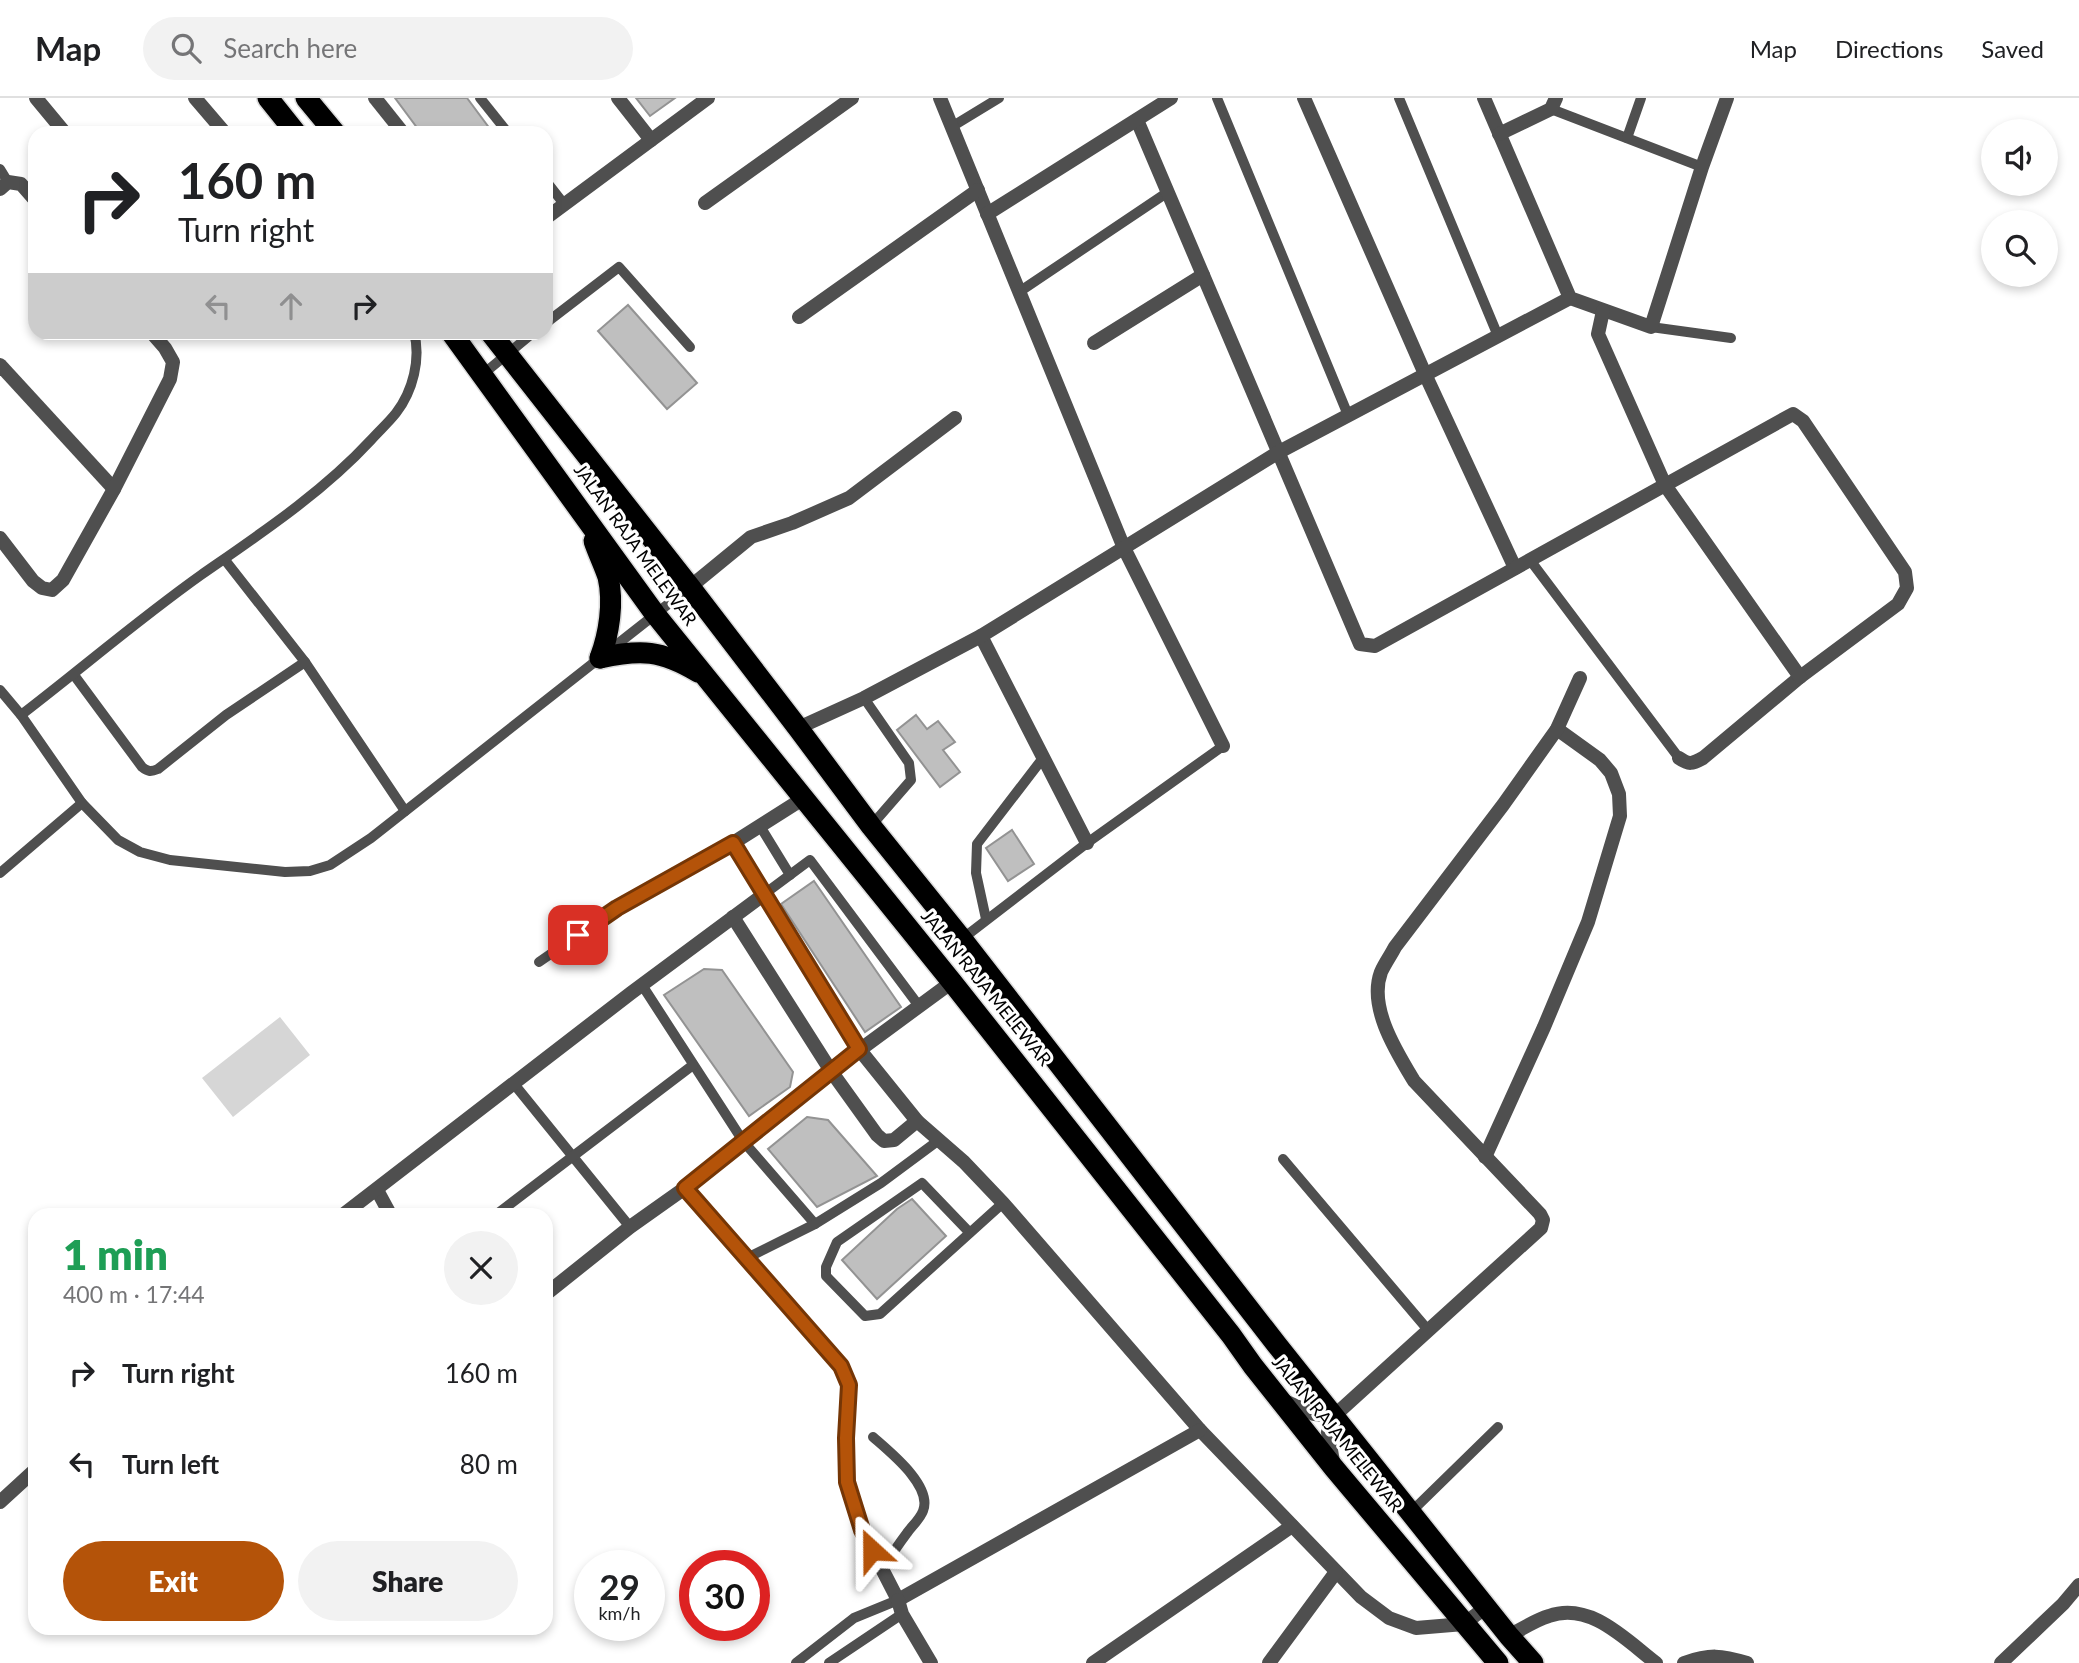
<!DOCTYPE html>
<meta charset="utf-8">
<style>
:root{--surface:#fff;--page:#f2f2f2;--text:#202124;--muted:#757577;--line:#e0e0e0;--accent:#b45309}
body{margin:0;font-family:Lato,sans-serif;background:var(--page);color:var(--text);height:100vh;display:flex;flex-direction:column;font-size:26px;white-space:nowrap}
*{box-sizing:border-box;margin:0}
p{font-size:23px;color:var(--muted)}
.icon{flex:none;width:38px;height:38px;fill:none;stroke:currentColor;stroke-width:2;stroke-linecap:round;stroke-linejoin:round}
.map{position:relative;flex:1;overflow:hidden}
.side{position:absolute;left:28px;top:1110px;width:525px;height:427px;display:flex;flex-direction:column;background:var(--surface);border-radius:21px;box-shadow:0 4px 10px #0003}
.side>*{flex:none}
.banner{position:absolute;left:28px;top:28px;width:525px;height:214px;border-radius:21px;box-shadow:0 4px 10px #0003;background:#fff;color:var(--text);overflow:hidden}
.buttons{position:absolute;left:1981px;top:21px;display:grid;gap:14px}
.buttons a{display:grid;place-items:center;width:77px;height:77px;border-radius:50%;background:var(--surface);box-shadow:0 4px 10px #0003;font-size:35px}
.speed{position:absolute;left:574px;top:1452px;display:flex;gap:14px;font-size:35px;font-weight:700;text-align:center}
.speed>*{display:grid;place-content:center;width:91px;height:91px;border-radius:50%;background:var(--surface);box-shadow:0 4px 10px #0003;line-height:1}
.speed small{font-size:18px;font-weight:400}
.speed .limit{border:10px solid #d22;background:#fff;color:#111}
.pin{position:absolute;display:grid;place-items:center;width:60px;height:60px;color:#fff;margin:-30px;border-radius:14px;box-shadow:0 4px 10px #0006}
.me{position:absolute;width:77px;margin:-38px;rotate:336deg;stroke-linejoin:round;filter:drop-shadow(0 0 5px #0008)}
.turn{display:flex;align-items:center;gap:24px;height:147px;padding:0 35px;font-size:32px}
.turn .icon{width:91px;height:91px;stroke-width:2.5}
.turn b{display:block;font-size:49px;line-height:60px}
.lanes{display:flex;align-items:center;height:66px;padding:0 35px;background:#0003;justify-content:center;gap:35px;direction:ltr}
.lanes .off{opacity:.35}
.round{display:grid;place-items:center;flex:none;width:74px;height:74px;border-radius:37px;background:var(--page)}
.head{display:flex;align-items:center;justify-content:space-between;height:119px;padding:0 35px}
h1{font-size:42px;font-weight:800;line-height:52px;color:#1e9e55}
.button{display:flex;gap:14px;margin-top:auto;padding:14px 35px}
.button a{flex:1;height:80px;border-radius:42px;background:var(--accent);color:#fff;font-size:28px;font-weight:800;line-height:80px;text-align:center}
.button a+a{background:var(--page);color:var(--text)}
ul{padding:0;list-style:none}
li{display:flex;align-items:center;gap:21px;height:91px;padding:0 35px}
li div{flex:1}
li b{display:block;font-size:26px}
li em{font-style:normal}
header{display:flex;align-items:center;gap:42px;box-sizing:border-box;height:98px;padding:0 35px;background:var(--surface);border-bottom:2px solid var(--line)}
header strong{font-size:33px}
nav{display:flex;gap:38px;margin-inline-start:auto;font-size:24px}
.search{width:490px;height:63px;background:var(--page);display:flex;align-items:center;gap:18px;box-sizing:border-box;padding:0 24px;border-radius:38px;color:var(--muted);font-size:26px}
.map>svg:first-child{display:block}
</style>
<header>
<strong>Map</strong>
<div class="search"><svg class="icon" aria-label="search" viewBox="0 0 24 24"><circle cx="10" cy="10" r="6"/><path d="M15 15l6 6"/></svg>Search here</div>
<nav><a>Map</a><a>Directions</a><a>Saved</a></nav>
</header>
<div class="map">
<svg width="2079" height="1565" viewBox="0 0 2079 1565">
<rect width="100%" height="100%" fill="#fff"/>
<polygon fill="#d6d6d6" points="280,919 310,957 233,1019 202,980"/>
<g fill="#bfbfbf" stroke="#939393" stroke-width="2">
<polygon points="395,0 467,0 493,35 421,35"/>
<polygon points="636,0 675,0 650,18"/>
<polygon points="628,207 697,285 667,311 598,233"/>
<polygon points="916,617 927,631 938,623 955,644 943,652 960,674 940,689 897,632"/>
<polygon points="1012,732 1034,766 1008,783 986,750"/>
<polygon points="814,783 901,909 865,934 781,806"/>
<polygon points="704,871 722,872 793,974 790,989 749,1018 664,897"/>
<polygon points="807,1019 828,1022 877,1078 817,1109 768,1051"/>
<polygon points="912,1101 946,1138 877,1201 842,1162 897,1111"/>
</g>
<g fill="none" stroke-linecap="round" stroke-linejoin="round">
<defs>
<g id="highway">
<polyline points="268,0 296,35"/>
<polyline points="306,0 335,35"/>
<polyline points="451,234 655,516 952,884 1231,1237 1253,1268 1334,1370 1498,1565"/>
<polyline points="490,234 690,489 798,630 871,728 962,841 1277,1247 1509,1538 1533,1565"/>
<path d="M594,443C598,455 604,467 608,479C614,505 609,536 600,560"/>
<path d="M600,560C641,551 661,552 698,574"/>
</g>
</defs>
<use href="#highway" stroke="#dbdbdb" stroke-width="24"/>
<g stroke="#4f4f4f" stroke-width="10">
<polyline points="480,0 508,35"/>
<polyline points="1217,0 1348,317"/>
<polyline points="1399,0 1498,238"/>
<polyline points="1551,11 1702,69"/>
<polyline points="953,28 999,0"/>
<polyline points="1627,40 1641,0"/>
<polyline points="0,71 8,84"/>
<polyline points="546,83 564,106"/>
<polyline points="1019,194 1168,94"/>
<polyline points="546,225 619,169 690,249"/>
<polyline points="1651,229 1731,240"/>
<polyline points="482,277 534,234"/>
<polyline points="225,462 305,564 405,713"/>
<polyline points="1530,462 1679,660"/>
<path d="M74,577L142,669C148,674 151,674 158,671L226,617L305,564"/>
<polyline points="0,592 21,617 82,705 118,742 140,754 170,762 285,774 310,773 330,767 371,740 690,489"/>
<polyline points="864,600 909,665 911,682 871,728"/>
<path d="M21,617C81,571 139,521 201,477C260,436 322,395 371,342C379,333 389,324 396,315C413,293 421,261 414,234"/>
<polyline points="760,728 790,777"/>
<polyline points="0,775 82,705"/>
<polyline points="763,797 810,762 919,908"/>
<polyline points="986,821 976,775 977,746 1043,660"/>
<polyline points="962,841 1087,745 1223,648"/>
<polyline points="539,864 617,810 733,745"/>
<polyline points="642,887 743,1043 815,1126"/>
<polyline points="514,986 630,1129"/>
<polyline points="1283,1061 1428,1232"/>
<polyline points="497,1116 693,967"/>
<polyline points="970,1135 922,1085 837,1144 826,1169 826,1178 865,1218 880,1216 1003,1105"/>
<polyline points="747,1160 815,1126 881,1085 939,1042"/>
<path d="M873,1339C890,1354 933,1388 923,1413C920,1421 912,1428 907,1435C898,1447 890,1459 882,1472"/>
<polyline points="1411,1414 1498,1329"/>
<polyline points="796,1565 854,1520 898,1502"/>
<polyline points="829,1565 902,1516"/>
</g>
<g stroke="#4f4f4f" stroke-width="14">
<polyline points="36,0 65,35"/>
<polyline points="195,0 225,35"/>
<polyline points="375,0 403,35"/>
<polyline points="618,0 651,42"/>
<polyline points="940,0 1124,450 1223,648"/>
<polyline points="1304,0 1425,276 1515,470"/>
<polyline points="1484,0 1570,200 1651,229 1702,69 1727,0"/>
<path d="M1137,22L1360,546L1375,548L1793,316L1803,323L1905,474L1907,490L1898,506L1800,579L1703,660C1692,666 1689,667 1679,660"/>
<polyline points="1499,36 1551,11 1556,0"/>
<polyline points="0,91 8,84 21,86 35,102"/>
<polyline points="705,105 852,0"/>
<polyline points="987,116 1171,0"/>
<polyline points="546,120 708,0"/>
<polyline points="1603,213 1598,236 1665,387 1800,579"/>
<polyline points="799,219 978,92"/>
<polyline points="1094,245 1203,177"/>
<polyline points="0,267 114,391"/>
<polyline points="0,440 33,483 42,490 52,492 63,482 114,391 170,281 173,264 165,250 151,234"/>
<polyline points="690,489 751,439 792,425 849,400 955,320"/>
<polyline points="981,538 1087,745"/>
<polyline points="798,630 864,600 981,538 1279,354 1570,200"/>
<polyline points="804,700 733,745 859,951 917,1023 964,1064 1003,1105 1200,1332 1361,1499 1389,1520 1416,1530 1464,1526 1486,1509"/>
<polyline points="733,819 831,973 877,1037 884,1043 894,1042 917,1023"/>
<polyline points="1485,1059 1544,929 1588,824 1620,718 1619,696 1611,675 1600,662 1557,631"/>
<polyline points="685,1090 841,1268 849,1287 846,1341 847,1384 862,1432 898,1502 1200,1332"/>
<polyline points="377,1092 390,1116"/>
<polyline points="344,1116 631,895 763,797"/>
<polyline points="546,1196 630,1129 685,1090 831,973 952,884"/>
<polyline points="1282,1302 1314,1316 1334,1318"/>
<path d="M1333,1364L1328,1334L1334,1318L1541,1130L1543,1122L1540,1116L1414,983C1396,953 1368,909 1381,874C1385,865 1391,857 1395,849L1503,707L1557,631L1580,580"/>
<polyline points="0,1404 35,1372"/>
<polyline points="898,1502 902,1516 931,1565"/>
<path d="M1509,1538C1522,1531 1535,1522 1549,1518C1590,1503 1626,1542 1656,1565"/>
<polyline points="1093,1565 1292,1428"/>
<polyline points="1269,1565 1336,1474"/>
<path d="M1684,1565C1710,1556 1721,1557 1747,1565"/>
<polyline points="2001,1565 2063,1506 2079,1487"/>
</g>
<use href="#highway" stroke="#000" stroke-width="21"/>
</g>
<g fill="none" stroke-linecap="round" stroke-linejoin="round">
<defs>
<polyline id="route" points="578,837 617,810 733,745 859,951 685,1090 841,1268 849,1287 846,1340 847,1384 862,1432 872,1452"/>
</defs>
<use href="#route" stroke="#753606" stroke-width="18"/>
<use href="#route" stroke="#b45309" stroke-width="12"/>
</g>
<g text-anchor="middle" stroke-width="6" stroke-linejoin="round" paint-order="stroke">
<g font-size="18" fill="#000" stroke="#fff">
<text transform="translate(635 447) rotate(54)" y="6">JALAN RAJA MELEWAR</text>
<text transform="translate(986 890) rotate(51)" y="6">JALAN RAJA MELEWAR</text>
<text transform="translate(1337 1336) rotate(51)" y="6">JALAN RAJA MELEWAR</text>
</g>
</g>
</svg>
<div class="buttons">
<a><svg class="icon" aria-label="sound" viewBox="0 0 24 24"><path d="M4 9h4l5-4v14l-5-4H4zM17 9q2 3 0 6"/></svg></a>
<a><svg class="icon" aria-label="search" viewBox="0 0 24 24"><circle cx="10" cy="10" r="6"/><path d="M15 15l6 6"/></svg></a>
</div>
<div class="speed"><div>29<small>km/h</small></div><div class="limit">30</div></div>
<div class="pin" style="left:578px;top:837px;background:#d93025"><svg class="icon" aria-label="arrive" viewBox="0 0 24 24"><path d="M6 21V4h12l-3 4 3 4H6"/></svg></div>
<svg class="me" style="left:872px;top:1452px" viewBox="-20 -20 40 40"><path d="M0-17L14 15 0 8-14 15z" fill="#b45309" stroke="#fff" stroke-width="4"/></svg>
<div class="banner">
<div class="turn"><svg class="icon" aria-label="right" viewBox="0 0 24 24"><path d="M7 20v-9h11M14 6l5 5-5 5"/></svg><div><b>160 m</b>Turn right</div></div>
<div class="lanes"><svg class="icon off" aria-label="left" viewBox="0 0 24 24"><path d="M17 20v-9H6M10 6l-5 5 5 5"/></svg><svg class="icon off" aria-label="ahead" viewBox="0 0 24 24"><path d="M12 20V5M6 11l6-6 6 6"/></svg><svg class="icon" aria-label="right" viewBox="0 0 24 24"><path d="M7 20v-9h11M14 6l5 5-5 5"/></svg></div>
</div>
<section class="side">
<div class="head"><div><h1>1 min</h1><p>400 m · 17:44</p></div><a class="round"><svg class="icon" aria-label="close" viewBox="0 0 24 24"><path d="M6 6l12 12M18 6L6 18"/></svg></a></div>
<ul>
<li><svg class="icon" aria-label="right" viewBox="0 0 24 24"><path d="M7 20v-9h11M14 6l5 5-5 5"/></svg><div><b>Turn right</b></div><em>160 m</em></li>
<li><svg class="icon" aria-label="left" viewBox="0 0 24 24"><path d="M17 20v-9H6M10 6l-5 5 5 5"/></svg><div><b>Turn left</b></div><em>80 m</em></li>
</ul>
<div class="button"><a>Exit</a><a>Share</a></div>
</section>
</div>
